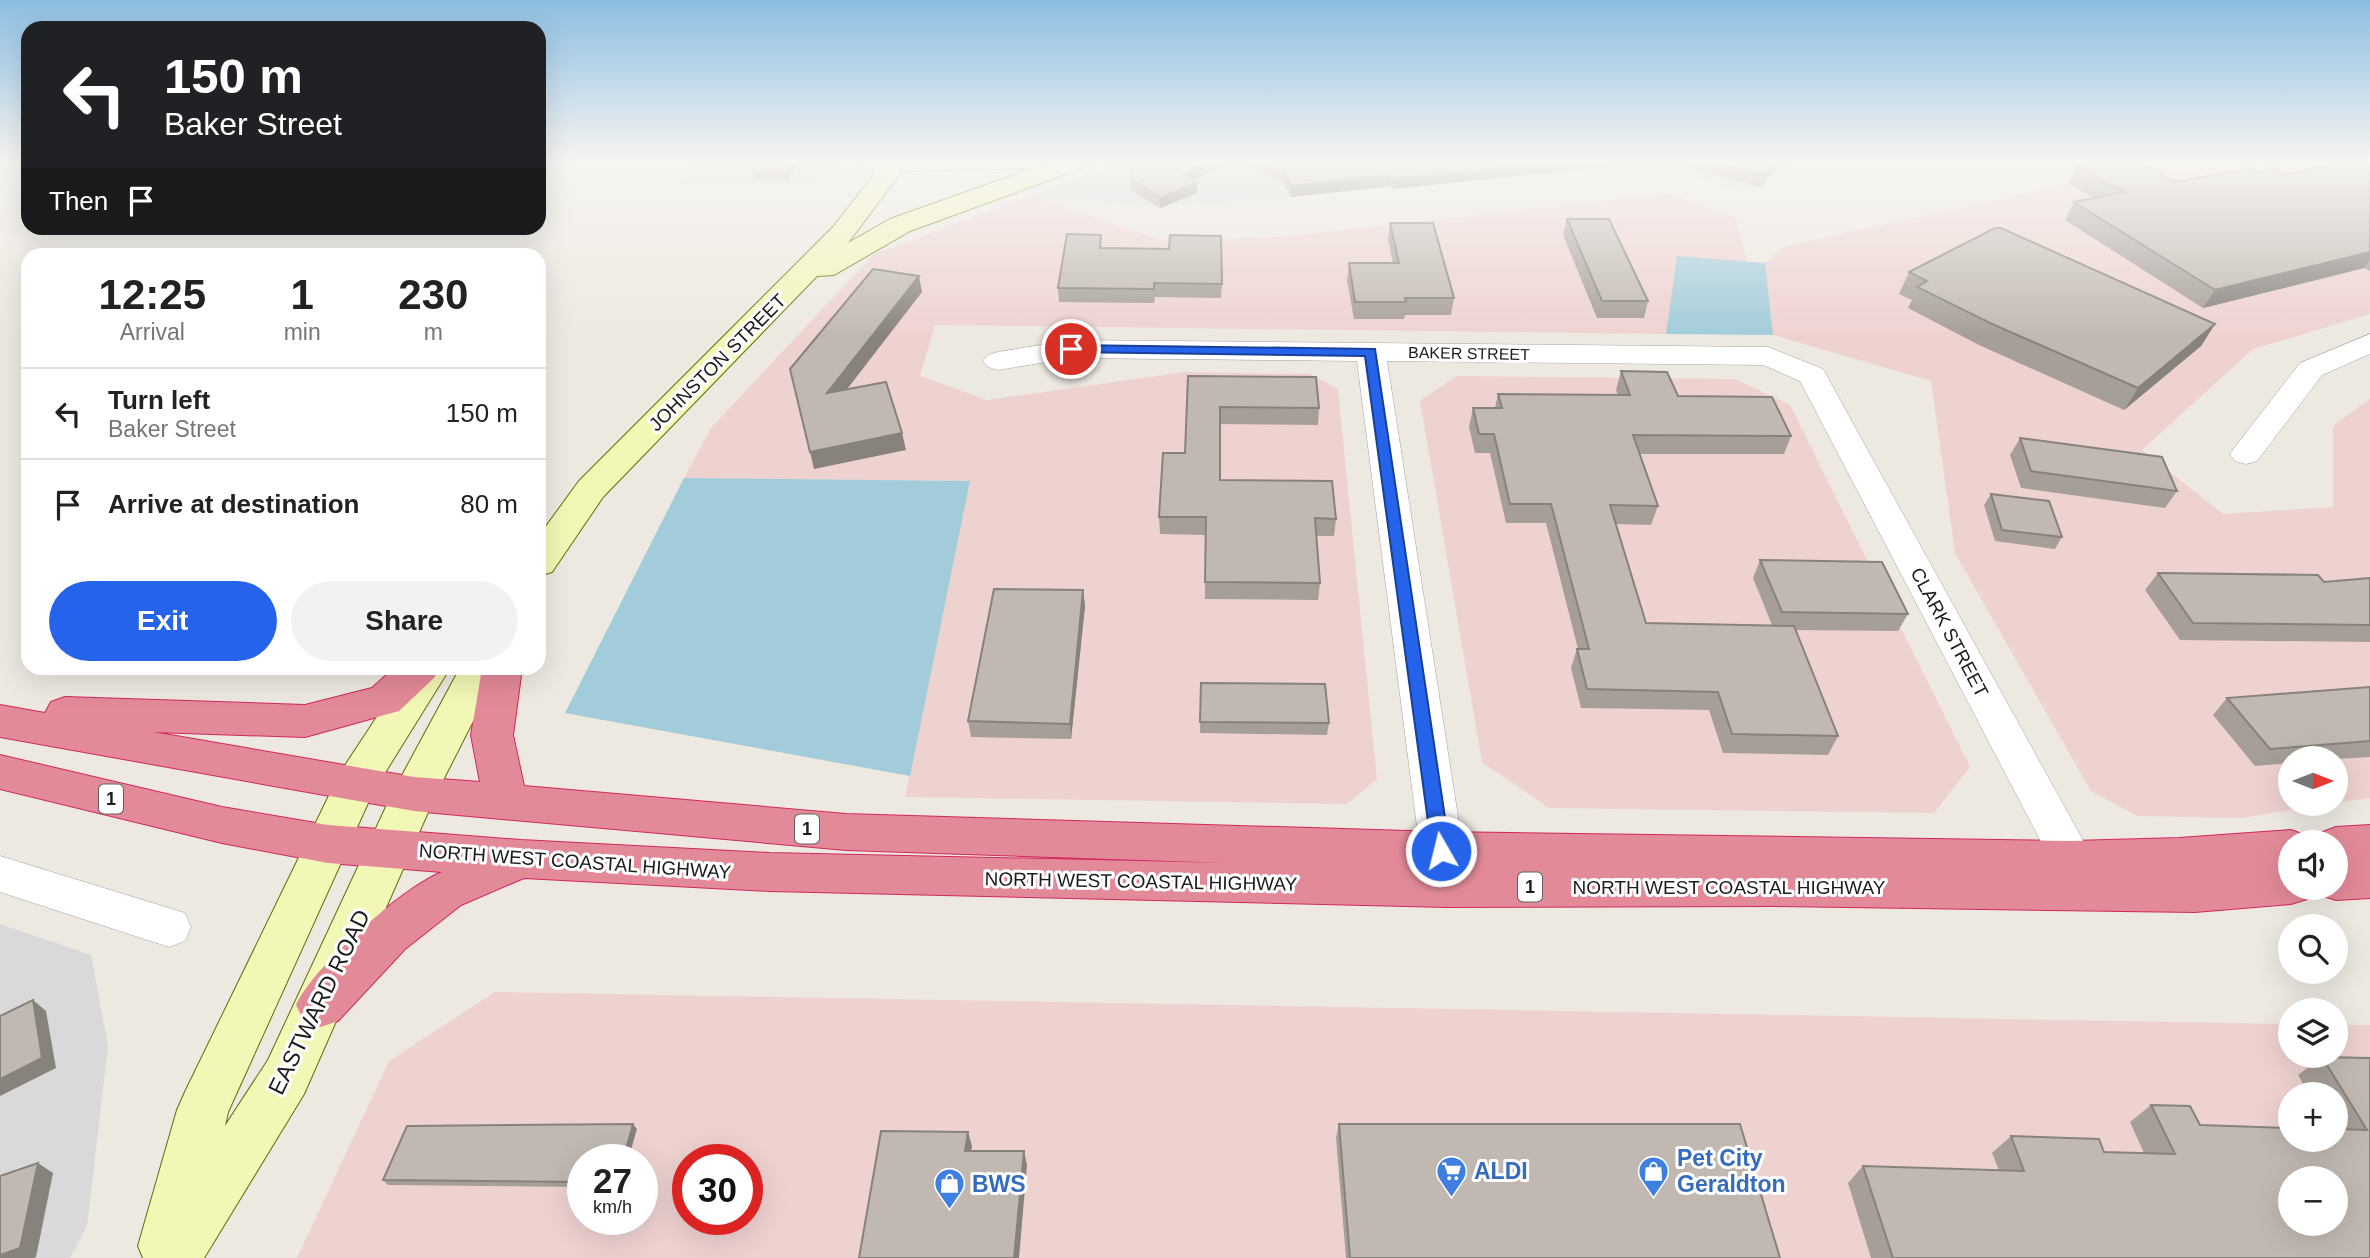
<!DOCTYPE html>
<meta charset="utf-8">
<style>
:root{--surface:#fff;--page:#f2f2f2;--text:#222;--muted:#767676;--line:#e0e0e0;--accent:#2563eb}
body{margin:0;font-family:Arial,sans-serif;background:var(--page);color:var(--text);height:100vh;display:flex;flex-direction:column;font-size:26px;white-space:nowrap}
*{box-sizing:border-box;margin:0}
p{font-size:23px;color:var(--muted)}
.icon{flex:none;width:38px;height:38px;fill:none;stroke:currentColor;stroke-width:2;stroke-linecap:round;stroke-linejoin:round}
.map{position:relative;flex:1;overflow:hidden}
.drawer{position:absolute;left:21px;top:248px;width:525px;height:427px;display:flex;flex-direction:column;background:var(--surface);border-radius:21px;box-shadow:0 7px 28px #0002}
.drawer>*{flex:none}
.top-card{position:absolute;left:21px;top:21px;width:525px;height:214px;border-radius:21px;box-shadow:0 7px 28px #0002;background:#202124;color:#fff;overflow:hidden}
.needle{width:46px;rotate:90deg}
.fabs{position:absolute;left:2278px;top:746px;display:grid;gap:14px}
.fabs a{display:grid;place-items:center;width:70px;height:70px;border-radius:50%;background:var(--surface);box-shadow:0 7px 28px #0002;font-size:35px}
.speed{position:absolute;left:567px;top:1144px;display:flex;gap:14px;font-size:35px;font-weight:700;text-align:center}
.speed>*{display:grid;place-content:center;width:91px;height:91px;border-radius:50%;background:var(--surface);box-shadow:0 7px 28px #0002;line-height:1}
.speed small{font-size:18px;font-weight:400}
.speed .limit{border:10px solid #d22;background:#fff;color:#111}
.pin{position:absolute;display:grid;place-items:center;width:60px;height:60px;color:#fff;margin:-30px;border:4px solid #fff;border-radius:50%;box-shadow:0 2px 7px #0007}
.me{position:absolute;width:77px;margin:-38px;rotate:352deg;stroke-linejoin:round;filter:drop-shadow(0 0 5px #0008)}
.turn{display:flex;align-items:center;gap:24px;height:147px;padding:0 28px;font-size:32px}
.turn .icon{width:91px;height:91px;stroke-width:2.5}
.turn b{display:block;font-size:49px;line-height:60px}
.then{display:flex;align-items:center;height:66px;padding:0 28px;background:#0003;gap:14px;font-size:26px}
.eta{display:flex;justify-content:space-evenly;align-items:center;height:119px;text-align:center}
.eta b{font-size:42px;font-weight:700;line-height:49px}
.primary-button{display:flex;gap:14px;margin-top:auto;padding:14px 28px}
.primary-button a{flex:1;height:80px;border-radius:42px;background:var(--accent);color:#fff;font-size:28px;font-weight:700;line-height:80px;text-align:center}
.primary-button a+a{background:var(--page);color:var(--text)}
ul{padding:0;list-style:none}
li{display:flex;align-items:center;gap:21px;height:91px;padding:0 28px;border-top:2px solid var(--line)}
li div{flex:1}
li b{display:block;font-size:26px}
li em{font-style:normal}
.map>svg:first-child{display:block}
</style>
<div class="map">
<svg width="2370" height="1258" viewBox="0 0 2370 1258">
<rect width="100%" height="100%" fill="#ede9e1"/>
<g fill="#dad9d9">
<polygon points="693,161 842,161 821,184 678,184"/>
<polygon points="1125,161 1791,161 1756,187 1739,190 1674,170 1627,167 1247,201 1143,206 1031,196"/>
<polygon points="0,924 91,955 108,1046 87,1226 70,1258 0,1258"/>
</g>
<g fill="#eed2d0" fill-rule="evenodd">
<polygon points="2173,161 2370,161 2370,314 2253,349 2142,450 2223,514 2333,507 2333,426 2370,399 2370,798 2336,803 2336,758 2291,758 2291,803 2336,803 2241,818 2137,816 2091,791 1955,553 1931,381 1773,335 1765,263 1786,246"/>
<polygon points="1670,194 1736,218 1747,262 1677,257 1666,334 935,325 920,376 987,400 1184,372 1310,374 1338,389 1377,779 1347,804 905,797 970,481 684,478 711,428 874,254 1031,196 1164,241 1277,237"/>
<polygon points="1456,376 1735,379 1790,405 1970,767 1934,813 1549,808 1482,762 1420,401"/>
<path d="M495,992L2291,1024V1055H2336V1025H2370V1258H297L389,1061ZM2291,1094H2336V1139H2291ZM583,1160H642V1220H583ZM688,1160H747V1220H688ZM2291,1178H2336V1223H2291Z"/>
</g>
<g fill="#a2ccda">
<polygon points="1677,256 1765,263 1773,335 1666,334"/>
<polygon points="684,478 970,481 910,776 565,713"/>
</g>
<g fill="none" stroke-linecap="round" stroke-linejoin="round">
<defs>
<g id="street">
<polygon points="2370,334 2370,354 2322,375 2257,461 2246,464 2235,461 2230,454 2235,447 2300,363"/>
<polygon points="1071,340 1768,347 1823,369 2101,873 2108,886 2101,899 2086,905 2071,899 1800,381 1763,365 1387,361 1468,881 1461,894 1446,900 1431,894 1424,881 1357,361 1071,358 998,370 988,367 983,361 988,355 998,352"/>
<polygon points="0,856 185,913 191,927 185,941 169,947 0,892"/>
</g>
<g id="secondary">
<path d="M859,161H1046L1043,165L1055,161H1092L1088,166L910,231L834,275L817,276L603,497L552,572L539,576V536L579,481L833,227L876,172L861,169L857,164ZM1034,168L890,219L848,243L902,171Z"/>
<polygon points="409,668 450,668 373,792 228,1112 225,1126 268,1060 392,794 460,668 500,668 436,794 304,1094 204,1258 143,1258 138,1246 177,1110 185,1092 340,773"/>
</g>
<g id="highway">
<path d="M394,668H440L434,678L399,711L305,737L153,732L414,777L480,782L471,735L482,668H522L513,735L524,786L846,814L1441,832L2072,841L2179,838L2291,830L2307,836L2310,842H2291V887H2313L2307,899L2291,904L2195,912L1773,906L1447,907L770,891L524,878L461,905L405,949L338,1021L321,1027L304,1021L296,1005C314,966 402,888 442,872L328,863L222,843L0,789V755L222,807L328,825L521,840L770,853L1228,863L846,850L414,811L0,737V705L45,713L51,702L65,697L305,705L372,688Z"/>
<polygon points="2370,825 2370,898 2336,900 2320,895 2316,887 2336,887 2336,842 2316,842 2320,833 2336,827"/>
</g>
</defs>
<use href="#street" stroke="#a3a3a3" stroke-width="1"/>
<use href="#secondary" stroke="#606e07" stroke-width="2"/>
<use href="#highway" stroke="#d1285e" stroke-width="2"/>
<use href="#street" fill="#fff" fill-rule="evenodd"/>
<use href="#secondary" fill="#f2f7b5" fill-rule="evenodd"/>
<use href="#highway" fill="#e38a98" fill-rule="evenodd"/>
</g>
<g fill="#a69f98">
<polygon points="799,161 787,181 755,179 753,170"/>
<polygon points="1233,161 1193,180 1197,183 1197,193 1160,208 1131,190 1131,165"/>
<polygon points="1238,161 1655,161 1393,189 1390,186 1291,197 1283,183"/>
<polygon points="1664,161 1782,161 1760,187"/>
<polygon points="2370,161 2370,271 2364,268 2203,308 2065,220 2074,202 2094,198 2068,183 2077,166 2175,182 2255,171 2284,174"/>
<polygon points="1567,219 1648,301 1644,318 1597,318 1563,235"/>
<polygon points="1390,223 1454,298 1451,315 1405,315 1404,319 1354,319 1347,280 1349,263 1393,263 1388,239"/>
<polygon points="1101,235 1101,248 1222,284 1221,298 1155,297 1154,303 1059,302 1058,288"/>
<polygon points="1909,272 2215,324 2201,346 2124,410 1979,345 1908,308 1912,300 1899,294"/>
<polygon points="1621,371 1678,396 1791,436 1784,454 1639,454 1658,506 1651,525 1615,524 1646,623 1772,625 1753,578 1760,560 1908,614 1898,631 1795,630 1838,736 1828,755 1723,753 1709,710 1581,708 1571,668 1577,649 1578,649 1546,523 1506,523 1490,453 1475,453 1469,427 1473,408 1495,408 1498,394 1618,395 1616,390"/>
<polygon points="1188,376 1319,408 1318,425 1220,424 1220,480 1336,519 1334,536 1316,536 1320,583 1318,600 1205,599 1205,535 1160,534 1159,517 1185,453"/>
<polygon points="2020,438 2177,491 2165,508 2021,488 2010,455"/>
<polygon points="1991,494 2062,537 2055,549 1995,541 1984,505"/>
<polygon points="2158,573 2324,582 2370,578 2370,642 2180,640 2145,590"/>
<polygon points="1083,590 1085,606 1071,739 971,737 968,721"/>
<polygon points="1201,683 1329,723 1327,735 1200,733"/>
<polygon points="2370,687 2370,757 2336,759 2336,758 2291,758 2291,763 2255,766 2213,715 2227,698"/>
<polygon points="2322,1057 2370,1058 2370,1258 1871,1258 1848,1183 1863,1166 1999,1170 1992,1153 2011,1136 2104,1152 2144,1153 2130,1122 2151,1105 2200,1125 2336,1139 2336,1094 2309,1094 2298,1075"/>
<polygon points="1339,1124 1780,1258 1346,1258 1336,1138"/>
<polygon points="637,1129 583,1160 583,1187 388,1185 383,1180"/>
</g>
<g fill="#87827c">
<polygon points="792,161 799,161 787,181 785,172"/>
<polygon points="1212,161 1233,161 1183,185 1183,175"/>
<polygon points="1563,161 1655,161 1393,189 1394,179"/>
<polygon points="1776,161 1782,161 1760,187 1763,176"/>
<polygon points="1391,175 1390,186 1291,197 1292,186"/>
<polygon points="1197,183 1197,193 1160,208 1160,198"/>
<polygon points="2370,252 2370,260 2364,268 2203,308 2215,290"/>
<polygon points="919,276 922,292 831,410 827,393"/>
<polygon points="2215,324 2201,346 2124,410 2138,388"/>
<polygon points="902,433 906,450 814,469 810,452"/>
<polygon points="1083,590 1085,606 1071,739 1070,724"/>
<polygon points="33,1000 46,1011 56,1068 0,1096 0,1079"/>
<polygon points="633,1124 637,1129 628,1160 623,1160"/>
<polygon points="968,1132 972,1146 969,1165 965,1151"/>
<polygon points="1024,1151 1027,1165 1019,1258 1014,1258"/>
<polygon points="38,1163 53,1173 36,1257 33,1258 0,1258 0,1255"/>
</g>
<g fill="#c1b9b1" stroke="#87827c" stroke-width="2" fill-rule="evenodd">
<polygon points="759,161 792,161 785,172 753,170"/>
<polygon points="1140,161 1212,161 1183,175 1197,183 1160,198 1131,179 1131,165"/>
<polygon points="1260,161 1563,161 1394,179 1391,175 1292,186 1284,173"/>
<polygon points="1705,161 1776,161 1763,176"/>
<polygon points="2100,161 2137,161 2175,182 2249,168 2255,171 2273,168 2284,174 2354,161 2370,161 2370,252 2215,290 2074,202 2124,192 2077,166"/>
<polygon points="1567,219 1609,219 1648,301 1602,301"/>
<polygon points="1390,223 1433,223 1454,298 1405,298 1406,302 1355,302 1349,263 1399,263"/>
<polygon points="1995,228 2001,228 2215,324 2138,388 1990,323 1917,287 1927,281 1909,272"/>
<polygon points="1067,234 1101,235 1100,248 1169,249 1170,235 1221,236 1222,284 1154,283 1154,289 1058,288"/>
<polygon points="873,269 919,276 827,393 886,382 902,433 810,452 790,369"/>
<polygon points="1621,371 1667,372 1678,396 1772,397 1791,436 1633,435 1658,506 1610,505 1646,623 1794,626 1838,736 1732,734 1718,692 1587,689 1577,649 1589,649 1551,504 1510,504 1494,434 1479,434 1473,408 1502,408 1498,394 1630,395"/>
<polygon points="1188,376 1316,377 1319,408 1220,407 1220,480 1332,481 1336,519 1315,518 1320,583 1205,582 1206,517 1159,517 1163,453 1185,453"/>
<polygon points="2020,438 2162,457 2177,491 2031,471"/>
<polygon points="1991,494 2049,501 2062,537 2002,530"/>
<polygon points="1760,560 1882,562 1908,614 1782,612"/>
<polygon points="2158,573 2318,575 2324,582 2370,578 2370,625 2193,623"/>
<polygon points="994,589 1083,590 1070,724 968,721"/>
<polygon points="1201,683 1325,684 1329,723 1200,722"/>
<polygon points="2370,687 2370,741 2270,749 2227,698"/>
<polygon points="33,1000 42,1058 0,1079 0,1016"/>
<path d="M2322,1057L2370,1058V1258H1893L1863,1166L2024,1171L2011,1136L2099,1139L2104,1152L2175,1154L2151,1105L2190,1106L2200,1125L2291,1128V1139H2336V1129L2367,1130ZM2291,1178H2336V1223H2291Z"/>
<polygon points="633,1124 623,1160 583,1160 583,1182 383,1180 407,1126"/>
<polygon points="1339,1124 1740,1124 1780,1258 1350,1258"/>
<polygon points="881,1131 968,1132 965,1151 1024,1151 1014,1258 859,1258"/>
<polygon points="38,1163 20,1248 0,1255 0,1176"/>
</g>
<linearGradient id="sky" x2="0" y2="1"><stop stop-color="#8cbee2"/><stop offset="0.48" stop-color="#f7f5f2"/><stop offset="1" stop-color="#f7f5f2" stop-opacity="0"/></linearGradient>
<rect width="2370" height="337" fill="url(#sky)"/>
<polygon fill="#2563eb" stroke="#184099" stroke-width="2" points="1071,345 1375,349 1450,851 1447,856 1441,859 1434,856 1432,851 1365,356 1066,352 1064,349"/>
<defs>
<symbol id="supermarket-pin" viewBox="-11 -11 22 30"><path d="M0 17L-7.5 6A9.5 9.5 0 1 1 7.5 6Z" fill="#3f7fe0" stroke="#fff"/><path d="M-6-5.5h2.5l.6 2H6L4.5 2H-2.5L-4.4-4H-6ZM-1.5 3.2a1.3 1.3 0 1 0 .1 0ZM3 3.2a1.3 1.3 0 1 0 .1 0Z" fill="#fff"/></symbol>
<symbol id="shop-pin" viewBox="-11 -11 22 30"><path d="M0 17L-7.5 6A9.5 9.5 0 1 1 7.5 6Z" fill="#3f7fe0" stroke="#fff"/><path d="M-5-2.5h2.3a2.7 3.5 0 0 1 5.4 0H5L5.5 6h-11ZM-1.5-2.5h3a1.5 2.3 0 0 0-3 0Z" fill="#fff"/></symbol>
</defs>
<g fill-rule="evenodd">
<use href="#supermarket-pin" x="1434" y="1154" width="35" height="47"/>
<use href="#shop-pin" x="1636" y="1154" width="35" height="47"/>
<use href="#shop-pin" x="932" y="1166" width="35" height="47"/>
</g>
<g text-anchor="middle" stroke-width="6" stroke-linejoin="round" paint-order="stroke">
<g font-size="16" fill="#1c1c1c" stroke="#fff">
<text transform="translate(1469 353) rotate(1)" y="6">BAKER STREET</text>
</g>
<g fill="#fff" stroke="#606060" stroke-width="2">
<rect x="99" y="784.5" width="24" height="29" rx="5"/>
<rect x="795" y="814.5" width="24" height="29" rx="5"/>
<rect x="1518" y="872.5" width="24" height="29" rx="5"/>
</g>
<g font-size="18" font-weight="bold" fill="#1c1c1c">
<text x="111" y="805">1</text>
<text x="807" y="835">1</text>
<text x="1530" y="893">1</text>
</g>
<g font-size="19" fill="#1c1c1c" stroke="#fff">
<text transform="translate(717 362) rotate(-45)" y="7">JOHNSTON STREET</text>
<text transform="translate(1950 632) rotate(62)" y="7">CLARK STREET</text>
<text transform="translate(575 861) rotate(4)" y="7">NORTH WEST COASTAL HIGHWAY</text>
<text transform="translate(1141 881) rotate(1)" y="7">NORTH WEST COASTAL HIGHWAY</text>
<text x="1729" y="894">NORTH WEST COASTAL HIGHWAY</text>
</g>
<g font-size="23" fill="#1c1c1c" stroke="#fff">
<text transform="translate(319 1002) rotate(-64)" y="8">EASTWARD ROAD</text>
</g>
<g font-size="23" font-weight="bold" fill="#366cbe" stroke="#fff" text-anchor="start">
<text x="1677" y="1166">Pet City<tspan x="1677" dy="26">Geraldton</tspan></text>
<text x="1474" y="1179">ALDI</text>
<text x="972" y="1192">BWS</text>
</g>
</g>
</svg>
<div class="fabs">
<a><svg class="needle" viewBox="-14 -14 28 28"><path d="M0-13l5 13h-10z" fill="#e53935"/><path d="M0 13l5-13h-10z" fill="#767676"/></svg></a>
<a><svg class="icon" aria-label="sound" viewBox="0 0 24 24"><path d="M4 9h4l5-4v14l-5-4H4zM17 9q2 3 0 6"/></svg></a>
<a><svg class="icon" aria-label="search" viewBox="0 0 24 24"><circle cx="10" cy="10" r="6"/><path d="M15 15l6 6"/></svg></a>
<a><svg class="icon" aria-label="layers" viewBox="0 0 24 24"><path d="M12 4l9 5-9 5-9-5zM3 14l9 5 9-5"/></svg></a>
<a>+</a>
<a>−</a>
</div>
<div class="speed"><div>27<small>km/h</small></div><div class="limit">30</div></div>
<div class="pin" style="left:1071px;top:349px;background:#d93025"><svg class="icon" aria-label="arrive" viewBox="0 0 24 24"><path d="M6 21V4h12l-3 4 3 4H6"/></svg></div>
<svg class="me" style="left:1441px;top:851px" viewBox="-20 -20 40 40"><circle r="17" fill="#2563eb" stroke="#fff" stroke-width="3"/><path d="M0-11L8 9 0 5-8 9z" fill="#fff"/></svg>
<div class="top-card">
<div class="turn"><svg class="icon" aria-label="left" viewBox="0 0 24 24"><path d="M17 20v-9H6M10 6l-5 5 5 5"/></svg><div><b>150 m</b>Baker Street</div></div>
<div class="then">Then<svg class="icon" aria-label="arrive" viewBox="0 0 24 24"><path d="M6 21V4h12l-3 4 3 4H6"/></svg></div>
</div>
<section class="drawer">
<div class="eta">
<div><b>12:25</b><p>Arrival</p></div>
<div><b>1</b><p>min</p></div>
<div><b>230</b><p>m</p></div>
</div>
<ul>
<li><svg class="icon" aria-label="left" viewBox="0 0 24 24"><path d="M17 20v-9H6M10 6l-5 5 5 5"/></svg><div><b>Turn left</b><p>Baker Street</p></div><em>150 m</em></li>
<li><svg class="icon" aria-label="arrive" viewBox="0 0 24 24"><path d="M6 21V4h12l-3 4 3 4H6"/></svg><div><b>Arrive at destination</b></div><em>80 m</em></li>
</ul>
<div class="primary-button"><a>Exit</a><a>Share</a></div>
</section>
</div>
